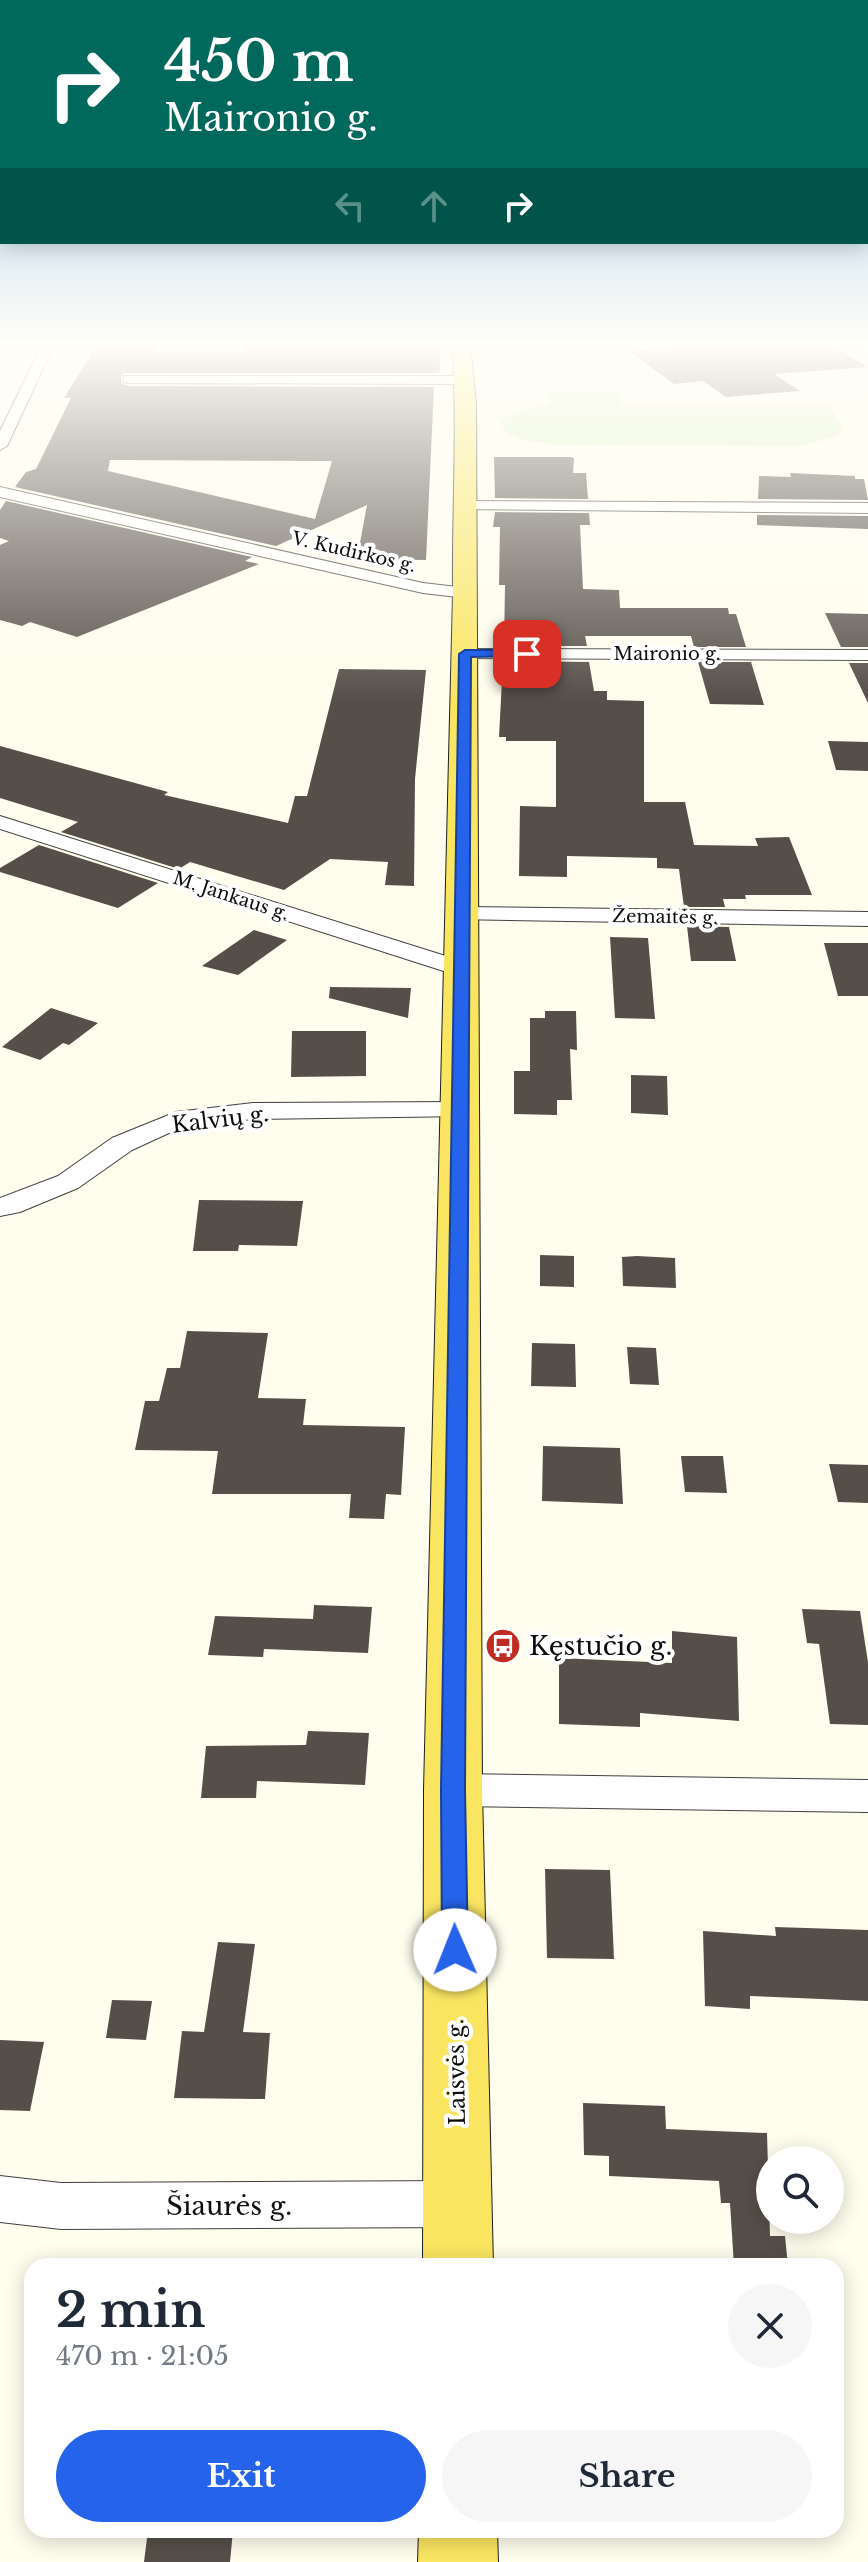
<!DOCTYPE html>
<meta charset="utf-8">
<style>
:root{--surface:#fff;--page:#f6f6f7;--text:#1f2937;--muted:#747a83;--accent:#2563eb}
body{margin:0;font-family:"Libre Baskerville",serif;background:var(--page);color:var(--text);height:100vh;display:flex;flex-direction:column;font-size:30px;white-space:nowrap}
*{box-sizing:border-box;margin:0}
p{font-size:26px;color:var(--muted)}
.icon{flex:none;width:44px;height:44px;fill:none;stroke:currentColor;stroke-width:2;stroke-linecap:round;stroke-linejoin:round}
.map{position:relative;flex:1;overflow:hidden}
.side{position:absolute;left:24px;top:2258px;width:820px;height:280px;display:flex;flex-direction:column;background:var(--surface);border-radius:24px;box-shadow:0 4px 20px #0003}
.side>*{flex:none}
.top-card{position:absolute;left:0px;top:0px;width:868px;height:244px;box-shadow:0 4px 20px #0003;background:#00695c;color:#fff;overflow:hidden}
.buttons{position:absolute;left:756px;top:2146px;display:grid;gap:16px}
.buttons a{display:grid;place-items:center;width:88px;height:88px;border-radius:50%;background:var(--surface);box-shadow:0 4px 20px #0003;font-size:40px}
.pin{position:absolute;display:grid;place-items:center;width:68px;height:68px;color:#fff;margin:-34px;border-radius:16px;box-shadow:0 4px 12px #0006}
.me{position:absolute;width:88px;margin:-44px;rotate:359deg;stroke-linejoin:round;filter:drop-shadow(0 0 6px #0008)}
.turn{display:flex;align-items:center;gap:28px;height:168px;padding:0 32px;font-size:36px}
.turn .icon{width:104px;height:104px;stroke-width:2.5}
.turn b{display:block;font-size:56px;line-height:68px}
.lanes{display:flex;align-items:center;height:76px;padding:0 32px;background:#0003;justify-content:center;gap:40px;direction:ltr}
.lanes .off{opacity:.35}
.round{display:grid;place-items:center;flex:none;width:84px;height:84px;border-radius:42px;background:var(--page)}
.headline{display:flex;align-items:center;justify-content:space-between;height:136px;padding:0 32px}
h1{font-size:48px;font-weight:700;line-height:60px}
.cta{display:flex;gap:16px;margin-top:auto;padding:16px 32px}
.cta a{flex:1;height:92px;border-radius:48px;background:var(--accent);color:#fff;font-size:32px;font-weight:700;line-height:92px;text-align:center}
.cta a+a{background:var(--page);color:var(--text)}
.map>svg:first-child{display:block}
</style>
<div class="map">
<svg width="868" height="2562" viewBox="0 0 868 2562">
<rect width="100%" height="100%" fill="#fffded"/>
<path fill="#def1c8" d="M547,391H618L622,405H828L843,427L837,436L800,446L557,445L524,440L505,432L501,422C513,409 531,408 549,405Z"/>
<g fill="#564f49" fill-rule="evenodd">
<path d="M248,343H439L440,372L434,373H124L121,376L122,384L129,386L434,387L426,560L357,559L367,505L276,546L15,487L26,472L36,469L71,398H64L97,345H157L152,352L244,353ZM110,460L332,461L315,519L108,471Z"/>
<polygon points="732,343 828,343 868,367 774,374 800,391 726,397 703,381 674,384 629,351"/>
<polygon points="494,457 571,457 574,458 573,473 586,473 588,499 495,498"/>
<polygon points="790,473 855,476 855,479 864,479 868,500 758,499 759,476 791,477"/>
<polygon points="6,501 252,557 245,561 259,564 77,637 30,622 22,626 0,620 0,545 9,541 0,538 0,510"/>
<polygon points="495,512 589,513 590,525 580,525 583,589 619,590 620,608 728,608 729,614 736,614 746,647 694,647 691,636 585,636 587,646 504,646 505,585 499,585 500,527 493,527"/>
<polygon points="757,515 868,516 868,529 757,525"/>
<polygon points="825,613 868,614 868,647 841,647"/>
<polygon points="503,661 589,662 594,691 607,691 607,700 644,701 644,802 685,802 694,845 758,846 755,838 789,837 812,895 745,895 746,899 723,899 725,907 684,907 679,869 657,868 657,858 567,856 567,877 519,876 520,806 556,807 556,741 506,741 506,737 499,737"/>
<polygon points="698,662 751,662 764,705 710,704"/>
<polygon points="849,663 868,663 868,703"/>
<polygon points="339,669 426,670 415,779 414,886 385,885 388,862 330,859 284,890 190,862 179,869 61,832 78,822 0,798 0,746 168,792 164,795 288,823 295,796 307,796"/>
<polygon points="828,741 868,742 868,771 836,770"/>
<polygon points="39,845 158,883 118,908 0,872 0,868"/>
<polygon points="687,926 729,927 736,961 691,961"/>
<polygon points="254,930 287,940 238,975 202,966"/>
<polygon points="610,937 648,938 655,1019 615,1018"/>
<polygon points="824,943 868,943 868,996 838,996"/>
<polygon points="330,987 411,988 408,1018 329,998"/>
<polygon points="51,1008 98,1023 69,1045 63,1043 40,1060 2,1047"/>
<polygon points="545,1011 576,1011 577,1050 570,1049 572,1100 557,1100 557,1115 514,1114 514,1071 530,1071 530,1018 545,1018"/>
<polygon points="292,1031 366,1031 366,1076 291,1077"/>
<polygon points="631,1075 667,1076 668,1115 631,1113"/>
<polygon points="199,1200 303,1201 297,1246 239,1245 238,1251 193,1251"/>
<polygon points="540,1255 574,1256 574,1287 540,1286"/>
<polygon points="637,1256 675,1258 676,1288 623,1286 622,1257"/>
<polygon points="187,1331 268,1333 258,1398 306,1399 303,1425 405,1427 401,1495 386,1494 384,1519 349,1518 351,1494 212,1494 218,1451 135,1450 145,1401 159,1401 167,1368 180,1368"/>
<polygon points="532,1343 575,1344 576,1387 531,1386"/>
<polygon points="627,1347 656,1348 659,1385 630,1384"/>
<polygon points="543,1446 620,1448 623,1504 542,1501"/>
<polygon points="681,1456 723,1456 727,1493 685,1492"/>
<polygon points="829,1464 868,1465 868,1503 838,1502"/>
<polygon points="314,1605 372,1607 368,1653 264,1649 263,1657 208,1655 215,1616 313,1619"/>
<polygon points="802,1609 860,1611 868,1662 868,1725 830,1724 819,1644 807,1643"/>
<polygon points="672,1631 737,1637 739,1721 640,1713 640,1727 559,1724 559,1658 672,1663"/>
<polygon points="308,1731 369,1733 365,1785 257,1781 256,1798 201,1798 206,1746 306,1745"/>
<polygon points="545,1869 610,1870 614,1959 547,1958"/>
<polygon points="775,1927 868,1930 868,2001 750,1996 750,2009 705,2006 703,1931 776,1936"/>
<polygon points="218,1942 255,1944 243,2032 270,2033 265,2099 174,2098 182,2031 204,2032"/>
<polygon points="112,2000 152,2001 146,2040 106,2038"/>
<polygon points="0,2040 44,2042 30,2111 0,2110"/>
<polygon points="583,2103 665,2106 666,2129 767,2133 770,2236 785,2236 788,2266 734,2266 730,2203 721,2203 719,2181 609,2176 609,2156 584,2155"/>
<polygon points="148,2530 233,2530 230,2562 144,2562"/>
</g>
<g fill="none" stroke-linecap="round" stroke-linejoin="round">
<defs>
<g id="minor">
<polygon points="43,343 55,343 7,446 0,450 0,431"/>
<polygon points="457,343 508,343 502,347 462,349 458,348"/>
<polygon points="124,376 464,376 471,380 464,384 129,383 124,382"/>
<polygon points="0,487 423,583 466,588 475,593 466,598 423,593 0,497"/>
<polygon points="463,501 868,503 868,513 458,509 458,503"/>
<polygon points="465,649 868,650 868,660 459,658 456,654 459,650"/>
<polygon points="0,816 471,964 474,969 471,974 453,974 0,829"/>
<polygon points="462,907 868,912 868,926 454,919 450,914 454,909"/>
<polygon points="460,1102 469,1104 473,1110 469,1116 253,1119 182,1127 132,1150 78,1188 20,1212 0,1216 0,1198 58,1176 112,1138 176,1112 253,1103"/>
<polygon points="453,1774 868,1780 868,1812 453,1806 439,1801 433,1790 439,1779"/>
<polygon points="0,2176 61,2183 458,2181 475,2188 482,2204 475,2220 458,2227 61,2229 0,2222"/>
</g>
<g id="primary">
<path d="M452,343H470L476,404L482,1790L493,2266H423L424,1790L453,593C452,510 458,426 452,343Z"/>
<polygon points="419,2530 497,2530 498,2562 418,2562"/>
</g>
</defs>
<use href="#minor" stroke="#404040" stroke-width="2"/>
<use href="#primary" stroke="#1e1e1e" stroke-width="2"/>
<use href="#minor" fill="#fff" fill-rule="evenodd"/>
<use href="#primary" fill="#fae561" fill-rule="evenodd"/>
</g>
<linearGradient id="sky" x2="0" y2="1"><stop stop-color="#92c1ee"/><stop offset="0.49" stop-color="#fffef7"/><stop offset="1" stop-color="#fffef7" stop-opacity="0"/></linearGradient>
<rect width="868" height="702" fill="url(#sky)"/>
<polygon fill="#2563eb" stroke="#184099" stroke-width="2" points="527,650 532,654 531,656 471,657 465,1790 468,1950 464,1958 455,1961 446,1958 442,1950 441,1790 459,654 465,650"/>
<defs>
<symbol id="bus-disc" viewBox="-11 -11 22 22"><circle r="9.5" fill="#bf2c23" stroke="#fff"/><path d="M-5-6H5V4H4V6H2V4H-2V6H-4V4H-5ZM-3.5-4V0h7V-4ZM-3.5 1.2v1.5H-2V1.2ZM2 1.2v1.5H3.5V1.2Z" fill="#fff"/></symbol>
</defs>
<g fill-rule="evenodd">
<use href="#bus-disc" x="483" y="1626" width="40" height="40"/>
</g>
<g text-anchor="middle" stroke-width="8" stroke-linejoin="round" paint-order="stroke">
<g font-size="18" fill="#0d0d0d" stroke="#fff">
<text transform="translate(354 552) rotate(13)" y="6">V. Kudirkos g.</text>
<text x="667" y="660">Maironio g.</text>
<text transform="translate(231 896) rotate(18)" y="6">M. Jankaus g.</text>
<text transform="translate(665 917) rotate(1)" y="6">Žemaitės g.</text>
</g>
<g font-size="22" fill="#0d0d0d" stroke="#fff">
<text transform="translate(220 1119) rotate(-7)" y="8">Kalvių g.</text>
<text transform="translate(456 2072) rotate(-91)" y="8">Laisvės g.</text>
</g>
<g font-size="26" fill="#0d0d0d" stroke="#fff" text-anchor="start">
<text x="529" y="1655">Kęstučio g.</text>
</g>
<g font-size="26" fill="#0d0d0d" stroke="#fff">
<text x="229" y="2215">Šiaurės g.</text>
</g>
</g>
</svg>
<div class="buttons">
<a><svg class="icon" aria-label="search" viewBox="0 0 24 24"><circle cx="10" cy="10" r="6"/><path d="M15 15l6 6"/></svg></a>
</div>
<div class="pin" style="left:527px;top:654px;background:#d93025"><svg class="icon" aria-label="arrive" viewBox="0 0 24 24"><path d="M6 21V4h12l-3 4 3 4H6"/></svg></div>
<svg class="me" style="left:455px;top:1950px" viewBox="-20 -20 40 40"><circle r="19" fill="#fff"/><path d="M0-13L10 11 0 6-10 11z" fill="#2563eb"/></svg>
<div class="top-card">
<div class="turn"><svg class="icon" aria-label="right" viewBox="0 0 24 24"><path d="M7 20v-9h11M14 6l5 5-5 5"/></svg><div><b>450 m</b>Maironio g.</div></div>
<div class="lanes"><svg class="icon off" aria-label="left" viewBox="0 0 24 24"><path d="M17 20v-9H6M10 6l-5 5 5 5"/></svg><svg class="icon off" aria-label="ahead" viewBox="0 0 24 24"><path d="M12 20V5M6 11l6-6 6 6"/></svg><svg class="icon" aria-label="right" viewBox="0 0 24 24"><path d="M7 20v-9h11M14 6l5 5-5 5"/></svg></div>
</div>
<section class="side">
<div class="headline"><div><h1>2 min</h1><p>470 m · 21:05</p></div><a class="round"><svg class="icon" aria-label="close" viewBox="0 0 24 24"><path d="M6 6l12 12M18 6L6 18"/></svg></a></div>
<div class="cta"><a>Exit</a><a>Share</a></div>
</section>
</div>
